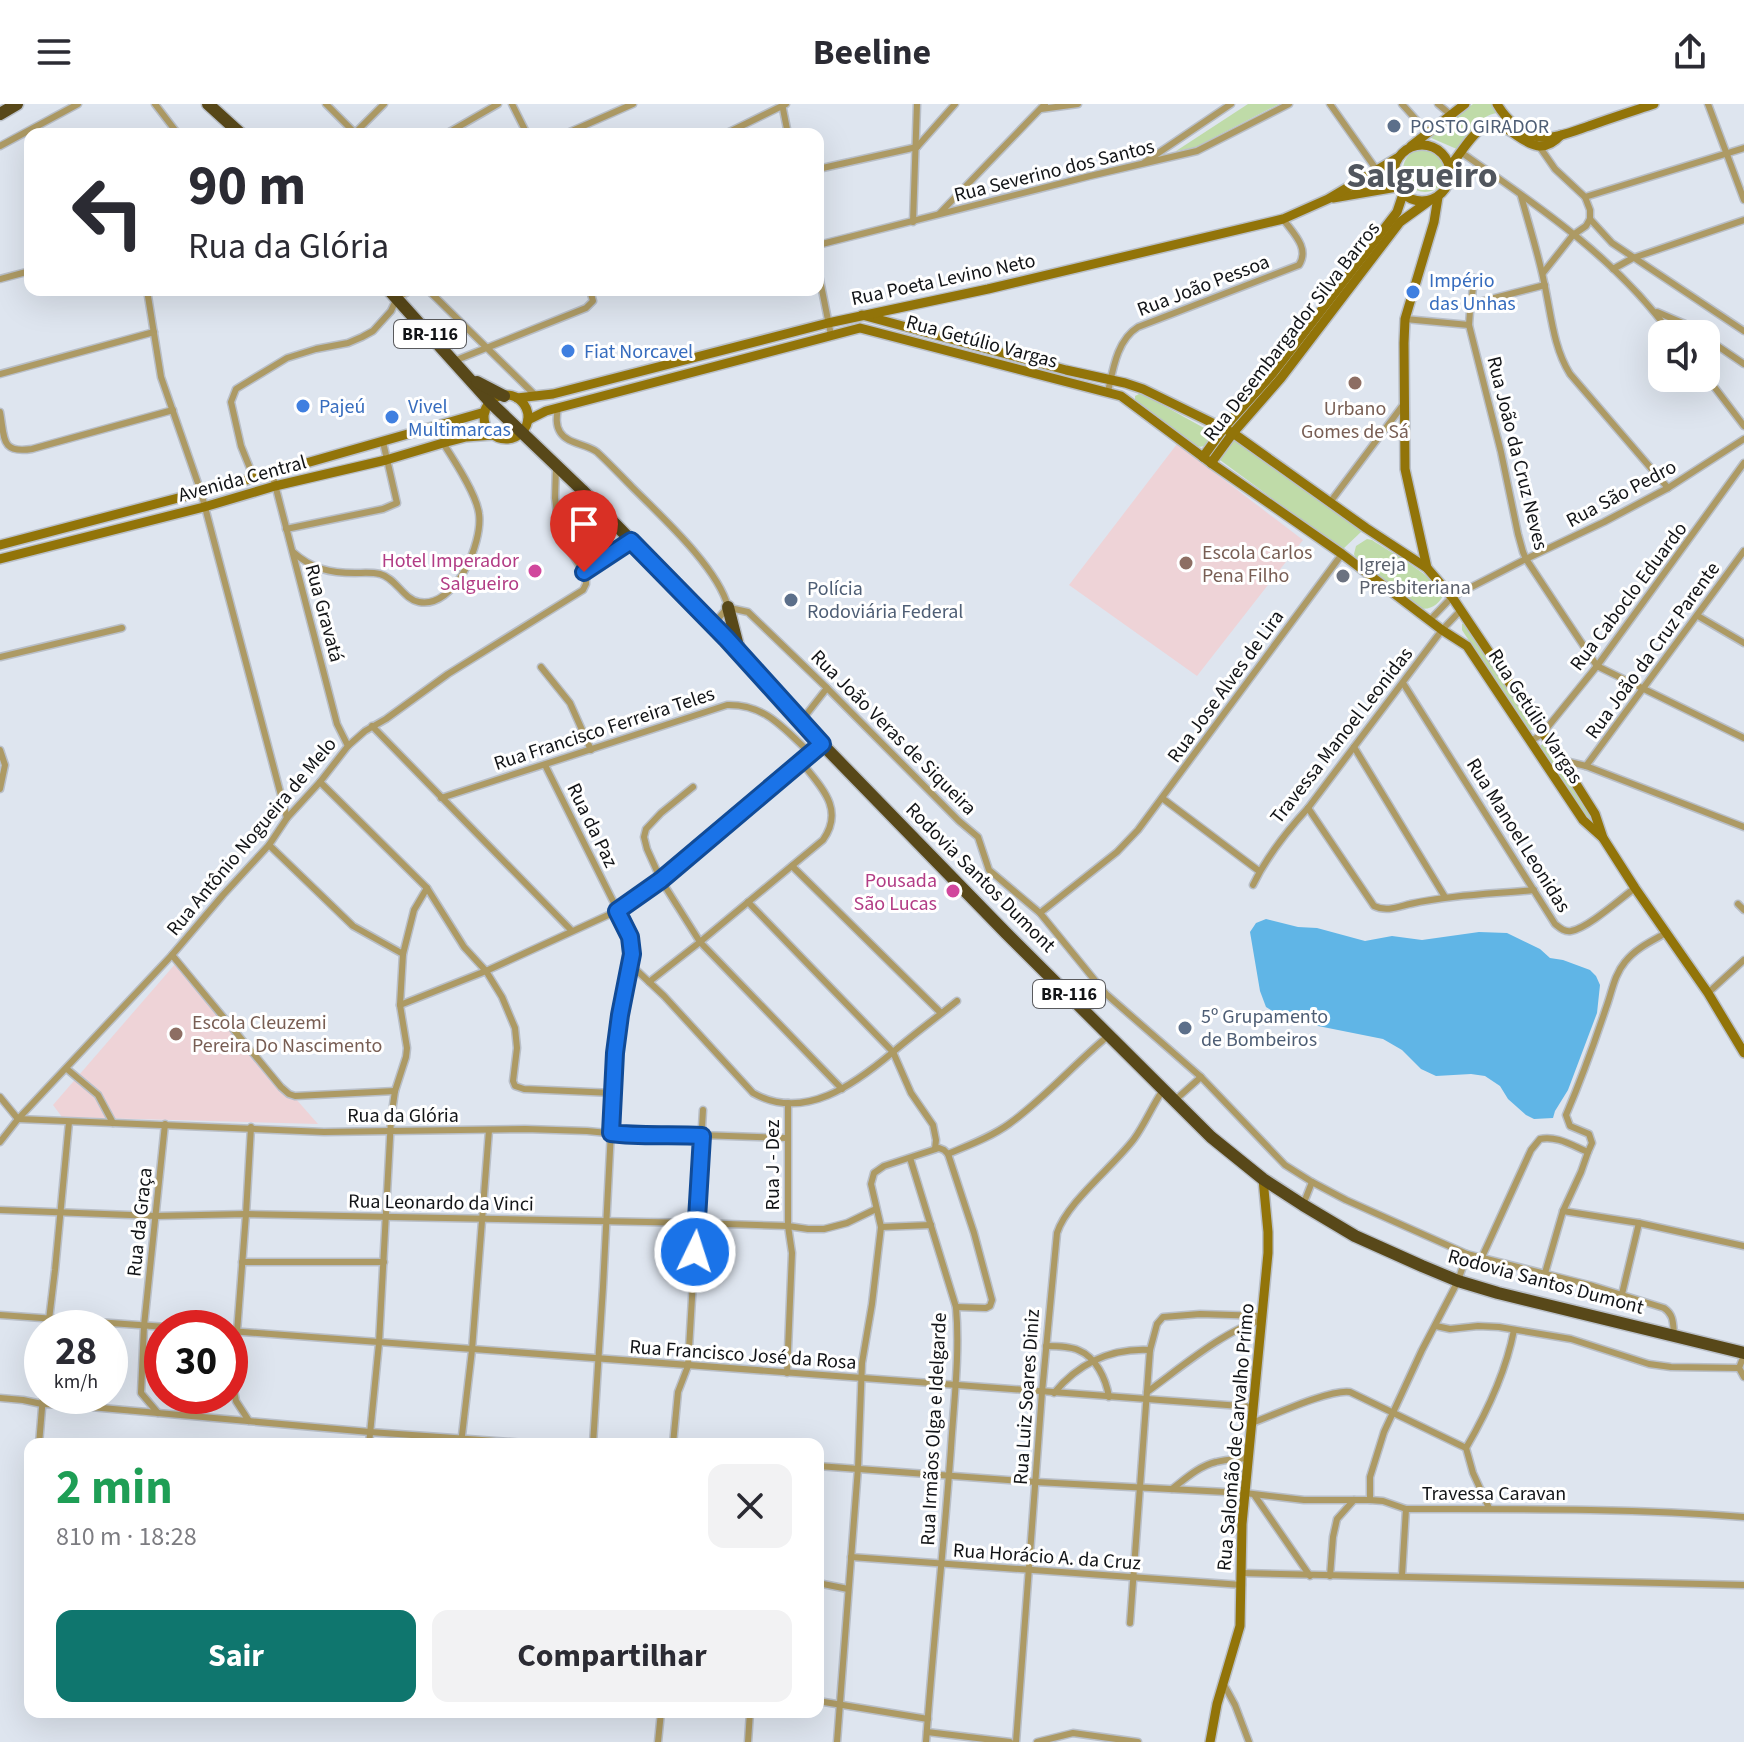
<!DOCTYPE html>
<html lang="pt">
<meta charset="utf-8">
<style>
:root{--surface:#fff;--page:#f2f2f3;--text:#2b2b33;--muted:#7c7c81;--accent:#0f766e}
body{margin:0;font-family:"Source Sans 3",sans-serif;background:var(--page);color:var(--text);height:100vh;display:flex;flex-direction:column;font-size:30px;white-space:nowrap}
*{box-sizing:border-box;margin:0}
p{font-size:26px;color:var(--muted)}
.icon{flex:none;width:44px;height:44px;fill:none;stroke:currentColor;stroke-width:2;stroke-linecap:round;stroke-linejoin:round}
.map{position:relative;flex:1;overflow:hidden}
.sheet{position:absolute;left:24px;top:1334px;width:800px;height:280px;display:flex;flex-direction:column;background:var(--surface);border-radius:16px;box-shadow:0 8px 32px #0002}
.sheet>*{flex:none}
.banner{position:absolute;left:24px;top:24px;width:800px;height:168px;border-radius:16px;box-shadow:0 8px 32px #0002;background:#fff;color:var(--text);overflow:hidden}
.tools{position:absolute;left:1648px;top:216px;display:grid;gap:16px}
.tools a{display:grid;place-items:center;width:72px;height:72px;border-radius:16px;background:var(--surface);box-shadow:0 8px 32px #0002;font-size:40px}
.speed{position:absolute;left:24px;top:1206px;display:flex;gap:16px;font-size:40px;font-weight:700;text-align:center}
.speed>*{display:grid;place-content:center;width:104px;height:104px;border-radius:50%;background:var(--surface);box-shadow:0 8px 32px #0002;line-height:1}
.speed small{font-size:20px;font-weight:400}
.speed .limit{border:12px solid #d22;background:#fff;color:#111}
.pin{position:absolute;display:grid;place-items:center;width:68px;height:68px;color:#fff;margin:-82px -34px;border-radius:50% 50% 50% 0;rotate:-45deg;box-shadow:0 0 8px #0007}
.pin .icon{rotate:45deg}
.me{position:absolute;width:88px;margin:-44px;rotate:4deg;stroke-linejoin:round;filter:drop-shadow(0 0 6px #0008)}
.turn{display:flex;align-items:center;gap:28px;height:168px;padding:0 32px;font-size:36px}
.turn .icon{width:104px;height:104px;stroke-width:2.5}
.turn b{display:block;font-size:56px;line-height:68px}
.round{display:grid;place-items:center;flex:none;width:84px;height:84px;border-radius:16px;background:var(--page)}
.head{display:flex;align-items:center;justify-content:space-between;height:136px;padding:0 32px}
h1{font-size:48px;font-weight:700;line-height:60px;color:#1e9e55}
.action{display:flex;gap:16px;margin-top:auto;padding:16px 32px}
.action a{flex:1;height:92px;border-radius:16px;background:var(--accent);color:#fff;font-size:32px;font-weight:700;line-height:92px;text-align:center}
.action a+a{background:var(--page);color:var(--text)}
header{display:flex;justify-content:space-between;align-items:center;height:104px;padding:0 32px;background:var(--surface);font-size:36px;font-weight:700}
.map>svg:first-child{display:block}
</style>
<header><svg class="icon" aria-label="menu" viewBox="0 0 24 24"><path d="M4 6h16M4 12h16M4 18h16"/></svg>Beeline<svg class="icon" aria-label="share" viewBox="0 0 24 24"><path d="M12 15V3M7 8l5-5 5 5M5 13v7h14v-7"/></svg></header>
<div class="map">
<svg width="1744" height="1638" viewBox="0 0 1744 1638">
<rect width="100%" height="100%" fill="#dee5ef"/>
<g fill="#eed3d7">
<polygon points="1177,340 1303,436 1197,572 1069,481"/>
<polygon points="176,859 318,1020 62,1013 53,1001"/>
</g>
<g fill="#bfdba8">
<polygon points="1248,0 1279,0 1194,44 1176,47"/>
<path d="M1473,0H1497L1504,9C1480,7 1472,29 1459,46L1429,33Z"/>
<circle cx="1425" cy="66" r="22"/>
<path d="M1141,289L1204,324L1209,330L1211,337C1204,344 1200,344 1192,340L1135,298V292Z"/>
<polygon points="1236,334 1362,427 1342,446 1220,356"/>
<path d="M1367,435L1372,436C1390,448 1437,473 1443,492C1437,502 1431,505 1420,505L1356,456L1354,450L1356,442Z"/>
<polygon points="1462,520 1465,520 1534,622 1532,626 1529,627 1526,624 1462,526"/>
<polygon points="1544,639 1594,712 1588,717 1541,646 1540,642"/>
</g>
<polygon fill="#60b5e6" points="1266,815 1298,823 1317,824 1365,837 1392,832 1422,836 1479,828 1507,829 1540,845 1550,854 1563,856 1590,866 1596,872 1600,881 1597,909 1568,986 1555,1007 1553,1014 1534,1015 1526,1011 1508,995 1500,982 1485,972 1471,970 1436,972 1421,965 1402,946 1383,935 1303,919 1274,908 1266,903 1260,887 1250,828 1256,819"/>
<g fill="none" stroke-linecap="round" stroke-linejoin="round">
<defs>
<g id="street">
<polyline points="155,0 178,30"/>
<polyline points="326,0 356,30"/>
<polyline points="512,0 527,30"/>
<polyline points="782,0 788,30"/>
<polyline points="1330,0 1376,65"/>
<polyline points="1402,0 1428,29"/>
<polyline points="1438,0 1451,11"/>
<polyline points="1708,0 1744,96"/>
<polyline points="1041,5 1078,0"/>
<polyline points="355,29 384,0"/>
<polyline points="446,30 498,0"/>
<polyline points="565,30 633,0"/>
<polyline points="725,30 786,0"/>
<polyline points="0,42 78,0"/>
<polyline points="1539,42 1555,65 1585,93 1590,106 1590,115 1586,122 1573,131 1543,169"/>
<polyline points="917,43 955,0"/>
<path d="M1462,49C1537,101 1617,155 1671,230"/>
<polyline points="1145,58 1231,0"/>
<polyline points="818,65 917,43"/>
<path d="M1521,92C1529,121 1538,149 1544,178C1551,209 1553,243 1570,270L1668,384"/>
<polyline points="1585,93 1744,44"/>
<polyline points="940,109 1045,0"/>
<polyline points="1590,115 1612,139 1744,227"/>
<polyline points="913,118 917,0"/>
<polyline points="818,141 1090,72 1197,47 1289,0"/>
<polyline points="1613,165 1633,154 1744,116"/>
<polyline points="818,166 831,231"/>
<polyline points="0,175 30,167"/>
<polyline points="1545,181 1475,199 1470,207 1469,221 1501,348 1518,430 1523,448 1526,455 1567,517 1597,562 1744,634"/>
<polyline points="147,186 161,273 201,388 287,714"/>
<polyline points="428,186 536,292"/>
<polyline points="1471,202 1474,174"/>
<polyline points="1657,208 1685,220 1700,230"/>
<polyline points="1405,215 1469,221"/>
<polyline points="1706,234 1744,260"/>
<polyline points="454,257 586,204 593,197 590,186"/>
<polyline points="0,270 154,228"/>
<polyline points="1706,272 1744,322"/>
<path d="M1108,288C1113,265 1117,236 1138,223L1299,161C1310,144 1293,129 1283,115"/>
<path d="M558,303C557,311 555,320 560,328C567,340 587,340 597,348C609,359 621,372 632,383C662,413 718,464 728,503L712,522"/>
<path d="M0,308C5,334 0,350 32,345L173,306"/>
<polyline points="272,369 337,620 348,642"/>
<polyline points="254,374 241,342 231,298 236,285 287,254 316,245 348,239 362,233 373,227 391,207 397,194 411,186"/>
<polyline points="1331,397 1403,301"/>
<polyline points="286,425 383,405 397,399 383,338"/>
<path d="M293,448C312,465 330,469 355,469C363,469 371,468 380,470C396,474 403,495 419,498C455,505 483,439 479,410C477,391 454,356 443,339"/>
<polyline points="584,468 631,437"/>
<path d="M730,504L748,508L827,584L959,717L978,733L989,766L1040,809L1106,890L1201,973L1285,1061L1312,1078L1346,1096L1467,1150L1593,1182L1664,1204C1674,1211 1673,1219 1674,1231"/>
<polyline points="1698,512 1744,539"/>
<polyline points="1430,516 1452,493 1526,455 1604,418 1668,384 1744,335"/>
<polyline points="0,553 122,524"/>
<polyline points="541,563 570,599 591,646"/>
<path d="M1403,579L1555,820C1560,824 1564,828 1571,827C1588,824 1620,795 1635,784"/>
<polyline points="802,616 827,584"/>
<polyline points="372,622 571,826"/>
<polyline points="1531,637 1542,630 1597,562 1744,359"/>
<polyline points="1354,643 1445,793"/>
<polyline points="0,646 5,661 0,685"/>
<polyline points="1561,656 1586,662 1744,723"/>
<path d="M545,661L624,819C639,853 626,878 620,911C618,923 617,936 615,949L603,1183L593,1340"/>
<polyline points="1586,662 1744,447"/>
<polyline points="320,678 427,784 464,843 486,867 502,893 515,924 517,944 513,977 515,982 524,985 613,989"/>
<polyline points="693,683 661,709 646,725 644,733 647,745 661,776 700,838 842,985"/>
<path d="M441,694L727,601C766,600 784,625 811,650"/>
<polyline points="1162,694 1259,767"/>
<path d="M1308,704L1374,802C1386,808 1398,803 1410,800C1451,791 1493,790 1534,786"/>
<polyline points="269,741 353,822 403,850"/>
<polyline points="792,762 941,909"/>
<path d="M1253,781C1267,752 1287,727 1308,704L1442,526L1461,506"/>
<polyline points="748,798 893,948 911,989 933,1021 936,1036 935,1045"/>
<polyline points="1738,800 1744,806"/>
<polyline points="1040,809 1117,748 1138,726 1342,450"/>
<polyline points="172,851 281,983 289,990 295,992 395,987"/>
<path d="M631,861L664,892L753,989C804,1018 855,980 893,948C914,930 936,914 957,897"/>
<path d="M649,878L700,838L823,736C845,705 821,683 802,659"/>
<polyline points="1708,889 1744,856"/>
<polyline points="400,901 486,867 617,807 661,776 822,640"/>
<polyline points="67,965 98,991 113,1019"/>
<polyline points="0,993 18,1015"/>
<polyline points="1174,997 1201,973"/>
<polyline points="18,1015 324,1028 525,1025 587,1027 628,1031 671,1030 787,1034"/>
<polyline points="0,1038 18,1015 172,851 223,791 269,741 287,714 320,678 348,642 365,627 386,615 448,570 583,486 586,480 586,472 560,431 555,394 556,364"/>
<path d="M1588,1048L1592,1039L1589,1030L1570,1022L1566,1011C1581,976 1594,940 1606,904C1612,888 1614,871 1625,858C1636,844 1652,837 1666,829"/>
<path d="M948,1050C969,1041 991,1033 1009,1020C1045,994 1074,960 1108,932"/>
<path d="M910,1054L956,1203C960,1249 954,1297 951,1344C944,1442 933,1540 926,1638"/>
<polyline points="1303,1101 1312,1078"/>
<polyline points="0,1106 156,1112 246,1110 697,1119 788,1122 808,1125 824,1125 847,1119 876,1105"/>
<polyline points="1563,1107 1639,1119 1744,1142"/>
<polyline points="881,1123 931,1121"/>
<path d="M1482,1153L1531,1046L1540,1035C1556,1031 1573,1042 1588,1048L1581,1068L1563,1107L1545,1169"/>
<polyline points="242,1158 384,1158"/>
<polyline points="1622,1190 1639,1119"/>
<polyline points="0,1211 180,1224"/>
<polyline points="1436,1222 1450,1225 1478,1222 1499,1223 1571,1235 1649,1260 1671,1263 1739,1264"/>
<polyline points="48,1224 55,1166 69,1018"/>
<polyline points="230,1227 1254,1303"/>
<path d="M1046,1242C1056,1242 1069,1242 1078,1246C1096,1253 1106,1275 1109,1293"/>
<polyline points="1744,1251 1739,1264 1744,1273"/>
<polyline points="787,1269 792,1149 788,1122 788,999"/>
<path d="M1147,1288C1179,1265 1226,1225 1262,1216"/>
<path d="M1054,1289C1079,1259 1111,1244 1150,1246L1157,1220L1163,1213L1200,1210L1263,1212"/>
<polyline points="0,1294 23,1296 42,1300 68,1301 370,1328 538,1340"/>
<polyline points="158,1309 141,1289 144,1222 165,1020"/>
<polyline points="249,1317 236,1297 233,1280 246,1110 251,1023"/>
<path d="M1252,1319C1274,1311 1330,1285 1350,1288L1466,1344L1473,1369L1489,1404"/>
<polyline points="39,1340 43,1292"/>
<polyline points="369,1340 379,1239 391,1015 395,987 406,953 407,944 400,901 403,850 414,806 427,784"/>
<polyline points="461,1340 472,1246 489,1026"/>
<polyline points="673,1340 678,1288 688,1262 703,1006"/>
<path d="M1466,1344C1487,1308 1506,1268 1514,1226"/>
<path d="M818,1362L1036,1378L1245,1389L1304,1396H1370L1383,1397L1406,1405C1519,1405 1631,1404 1744,1413"/>
<path d="M1172,1385C1185,1375 1199,1362 1216,1358C1226,1355 1238,1355 1248,1354"/>
<polyline points="1255,1392 1310,1472"/>
<polyline points="1370,1396 1370,1373 1384,1328 1422,1246 1458,1177 1467,1150"/>
<polyline points="851,1453 1242,1481"/>
<polyline points="1242,1469 1744,1481"/>
<polyline points="1330,1472 1333,1433 1337,1415 1354,1396"/>
<polyline points="1402,1472 1406,1405"/>
<polyline points="818,1479 848,1485"/>
<polyline points="1130,1519 1150,1246"/>
<polyline points="1223,1579 1235,1601 1249,1638"/>
<polyline points="818,1597 928,1615"/>
<polyline points="927,1628 1010,1638"/>
<polyline points="658,1638 661,1608"/>
<polyline points="748,1638 750,1608"/>
<polyline points="837,1638 858,1364 862,1259 872,1200 881,1123 871,1080 874,1069 884,1062 939,1044 944,1046 948,1050 974,1129 992,1196 990,1202 986,1204 956,1203"/>
<path d="M1016,1638L1042,1288L1057,1129C1067,1098 1113,1063 1134,1035C1145,1020 1152,1002 1163,986"/>
<polyline points="1037,1638 1073,1629 1138,1638"/>
</g>
<g id="secondary">
<path d="M1497,0C1505,14 1523,32 1540,33C1556,35 1574,27 1589,22C1611,14 1633,7 1654,0"/>
<circle cx="1422" cy="69" r="28"/>
<polyline points="1411,42 1465,0"/>
<path d="M1450,62C1460,51 1471,30 1483,24C1511,8 1530,65 1561,31"/>
<polyline points="1333,94 1397,83"/>
<polyline points="862,211 1066,266 1125,279 1143,285 1233,329 1366,424 1427,464 1452,493 1561,656 1595,710 1603,734 1635,784 1708,889 1744,949"/>
<circle cx="506" cy="313" r="22"/>
<polyline points="517,294 553,290 828,219 988,185 1283,115 1328,95 1397,54"/>
<polyline points="528,316 546,307 860,224 1121,292 1211,359 1342,450 1442,526 1467,542 1583,716 1603,734"/>
<polyline points="1203,353 1224,324 1273,269 1397,108 1403,90"/>
<polyline points="1211,359 1233,329 1281,274 1400,118 1429,97"/>
<polyline points="0,441 254,374 485,308"/>
<polyline points="0,455 204,403 275,382 386,356 443,339 466,333 494,331"/>
<polyline points="1427,464 1405,365 1404,239 1405,215 1434,118 1438,93"/>
<polyline points="1210,1638 1217,1600 1240,1522 1242,1420 1268,1149 1268,1128 1263,1075"/>
</g>
<g id="highway">
<polyline points="208,0 241,30"/>
<polyline points="0,10 17,0"/>
<polyline points="389,186 491,299 582,386 727,535 822,640 1006,829 1211,1033 1263,1075 1303,1101 1355,1132 1422,1162 1458,1177 1498,1189 1744,1249"/>
<polyline points="477,278 504,292"/>
<polyline points="728,503 739,546"/>
</g>
</defs>
<use href="#street" stroke="#b9bfc8" stroke-width="9"/>
<use href="#secondary" stroke="#b9bfc8" stroke-width="12"/>
<use href="#highway" stroke="#b9bfc8" stroke-width="15"/>
<use href="#street" stroke="#ad9a64" stroke-width="6"/>
<use href="#secondary" stroke="#927409" stroke-width="9"/>
<use href="#highway" stroke="#584819" stroke-width="12"/>
</g>
<g fill="none" stroke-linecap="round" stroke-linejoin="round">
<defs>
<path id="route" d="M584,468L631,437L727,535L822,640L661,776L617,807L630,833L632,850L620,911L615,949L611,1029C641,1033 672,1030 702,1032L695,1148"/>
</defs>
<use href="#route" stroke="#114b97" stroke-width="20"/>
<use href="#route" stroke="#1a73e8" stroke-width="14"/>
</g>
<g fill="#5c6f8a" stroke="#fff" stroke-width="3">
<circle cx="1394" cy="22" r="8"/>
<circle cx="791" cy="496" r="8"/>
<circle cx="1185" cy="924" r="8"/>
</g>
<g fill="#3f7fe0" stroke="#fff" stroke-width="3">
<circle cx="1413" cy="188" r="8"/>
<circle cx="568" cy="247" r="8"/>
<circle cx="303" cy="302" r="8"/>
<circle cx="392" cy="313" r="8"/>
</g>
<g fill="#8d6e63" stroke="#fff" stroke-width="3">
<circle cx="1355" cy="279" r="8"/>
<circle cx="1186" cy="459" r="8"/>
<circle cx="176" cy="930" r="8"/>
</g>
<g fill="#d1479c" stroke="#fff" stroke-width="3">
<circle cx="535" cy="467" r="8"/>
<circle cx="953" cy="787" r="8"/>
</g>
<circle fill="#6b7280" stroke="#fff" stroke-width="3" cx="1343" cy="472" r="8"/>
<g text-anchor="middle" stroke-width="6" stroke-linejoin="round" paint-order="stroke">
<g fill="#fff" stroke="#595a5d" stroke-width="2">
<rect x="394" y="216" width="72" height="28" rx="6"/>
<rect x="1033" y="876" width="72" height="28" rx="6"/>
</g>
<g font-size="18" font-weight="bold" fill="#121417">
<text x="430" y="236">BR-116</text>
<text x="1069" y="896">BR-116</text>
</g>
<g font-size="20" fill="#4e5e75" stroke="#fff" text-anchor="start">
<text x="1410" y="29">POSTO GIRADOR</text>
<text x="807" y="491">Polícia<tspan x="807" dy="23">Rodoviária Federal</tspan></text>
<text x="1201" y="919">5º Grupamento<tspan x="1201" dy="23">de Bombeiros</tspan></text>
</g>
<g font-size="20" fill="#121417" stroke="#fff">
<text transform="translate(1054 66) rotate(-14)" y="7">Rua Severino dos Santos</text>
<text transform="translate(943 175) rotate(-12)" y="7">Rua Poeta Levino Neto</text>
<text transform="translate(1203 181) rotate(-21)" y="7">Rua João Pessoa</text>
<text transform="translate(1291 227) rotate(-52)" y="7">Rua Desembargador Silva Barros</text>
<text transform="translate(982 237) rotate(15)" y="7">Rua Getúlio Vargas</text>
<text transform="translate(1518 349) rotate(76)" y="7">Rua João da Cruz Neves</text>
<text transform="translate(242 374) rotate(-15)" y="7">Avenida Central</text>
<text transform="translate(1621 389) rotate(-28)" y="7">Rua São Pedro</text>
<text transform="translate(1628 492) rotate(-53)" y="7">Rua Caboclo Eduardo</text>
<text transform="translate(325 509) rotate(75)" y="7">Rua Gravatá</text>
<text transform="translate(1652 546) rotate(-54)" y="7">Rua João da Cruz Parente</text>
<text transform="translate(1225 582) rotate(-54)" y="7">Rua Jose Alves de Lira</text>
<text transform="translate(1536 612) rotate(57)" y="7">Rua Getúlio Vargas</text>
<text transform="translate(604 624) rotate(-18)" y="7">Rua Francisco Ferreira Teles</text>
<text transform="translate(894 628) rotate(45)" y="7">Rua João Veras de Siqueira</text>
<text transform="translate(1341 631) rotate(-52)" y="7">Travessa Manoel Leonidas</text>
<text transform="translate(593 721) rotate(64)" y="7">Rua da Paz</text>
<text transform="translate(1519 731) rotate(58)" y="7">Rua Manoel Leonidas</text>
<text transform="translate(251 732) rotate(-50)" y="7">Rua Antônio Nogueira de Melo</text>
<text transform="translate(981 773) rotate(45)" y="7">Rodovia Santos Dumont</text>
<text x="403" y="1018">Rua da Glória</text>
<text transform="translate(772 1061) rotate(-90)" y="7">Rua J - Dez</text>
<text transform="translate(441 1098) rotate(1)" y="7">Rua Leonardo da Vinci</text>
<text transform="translate(139 1118) rotate(-84)" y="7">Rua da Graça</text>
<text transform="translate(1546 1177) rotate(15)" y="7">Rodovia Santos Dumont</text>
<text transform="translate(743 1250) rotate(4)" y="7">Rua Francisco José da Rosa</text>
<text transform="translate(1026 1293) rotate(-86)" y="7">Rua Luiz Soares Diniz</text>
<text transform="translate(933 1325) rotate(-87)" y="7">Rua Irmãos Olga e Idelgarde</text>
<text transform="translate(1235 1333) rotate(-85)" y="7">Rua Salomão de Carvalho Primo</text>
<text x="1494" y="1396">Travessa Caravan</text>
<text transform="translate(1047 1452) rotate(4)" y="7">Rua Horácio A. da Cruz</text>
</g>
<g font-size="20" fill="#366cbe" stroke="#fff" text-anchor="start">
<text x="1429" y="183">Império<tspan x="1429" dy="23">das Unhas</tspan></text>
<text x="584" y="254">Fiat Norcavel</text>
<text x="319" y="309">Pajeú</text>
<text x="408" y="309">Vivel<tspan x="408" dy="23">Multimarcas</tspan></text>
</g>
<g font-size="20" fill="#785e54" stroke="#fff" text-anchor="start">
<text x="1355" y="311" text-anchor="middle">Urbano<tspan x="1355" dy="23">Gomes de Sá</tspan></text>
<text x="1202" y="455">Escola Carlos<tspan x="1202" dy="23">Pena Filho</tspan></text>
<text x="192" y="925">Escola Cleuzemi<tspan x="192" dy="23">Pereira Do Nascimento</tspan></text>
</g>
<g font-size="20" fill="#b23c85" stroke="#fff" text-anchor="end">
<text x="519" y="463">Hotel Imperador<tspan x="519" dy="23">Salgueiro</tspan></text>
<text x="937" y="783">Pousada<tspan x="937" dy="23">São Lucas</tspan></text>
</g>
<g font-size="20" fill="#5b616d" stroke="#fff" text-anchor="start">
<text x="1359" y="467">Igreja<tspan x="1359" dy="23">Presbiteriana</tspan></text>
</g>
<g font-size="36" font-weight="bold" fill="#51565e" stroke="#fff">
<text x="1422" y="83">Salgueiro</text>
</g>
</g>
</svg>
<div class="tools">
<a><svg class="icon" aria-label="sound" viewBox="0 0 24 24"><path d="M4 9h4l5-4v14l-5-4H4zM17 9q2 3 0 6"/></svg></a>
</div>
<div class="speed"><div>28<small>km/h</small></div><div class="limit">30</div></div>
<div class="pin" style="left:584px;top:468px;background:#d93025"><svg class="icon" aria-label="arrive" viewBox="0 0 24 24"><path d="M6 21V4h12l-3 4 3 4H6"/></svg></div>
<svg class="me" style="left:695px;top:1148px" viewBox="-20 -20 40 40"><circle r="17" fill="#1a73e8" stroke="#fff" stroke-width="3"/><path d="M0-11L8 9 0 5-8 9z" fill="#fff"/></svg>
<div class="banner">
<div class="turn"><svg class="icon" aria-label="left" viewBox="0 0 24 24"><path d="M17 20v-9H6M10 6l-5 5 5 5"/></svg><div><b>90 m</b>Rua da Glória</div></div>
</div>
<section class="sheet">
<div class="head"><div><h1>2 min</h1><p>810 m · 18:28</p></div><a class="round"><svg class="icon" aria-label="close" viewBox="0 0 24 24"><path d="M6 6l12 12M18 6L6 18"/></svg></a></div>
<div class="action"><a>Sair</a><a>Compartilhar</a></div>
</section>
</div>
